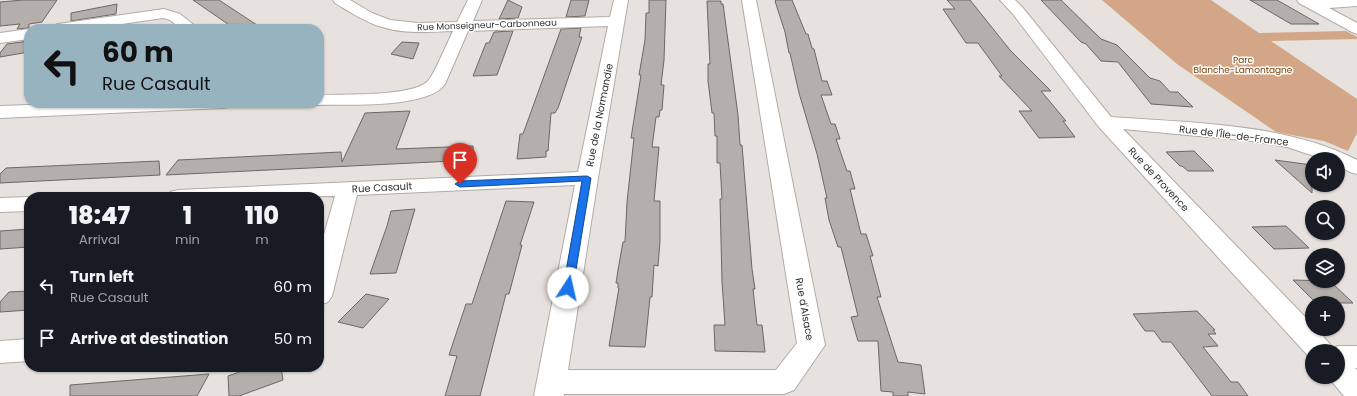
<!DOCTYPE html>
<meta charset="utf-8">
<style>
:root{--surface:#171b24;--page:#20242c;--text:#f1f3f6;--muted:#9ea1a6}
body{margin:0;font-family:Poppins,sans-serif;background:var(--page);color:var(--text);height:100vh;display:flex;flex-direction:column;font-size:15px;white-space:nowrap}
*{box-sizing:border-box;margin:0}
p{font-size:13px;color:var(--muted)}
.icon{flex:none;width:22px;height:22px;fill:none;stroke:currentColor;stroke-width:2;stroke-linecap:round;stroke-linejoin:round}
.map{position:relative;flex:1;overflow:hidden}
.drawer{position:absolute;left:24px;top:192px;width:300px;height:180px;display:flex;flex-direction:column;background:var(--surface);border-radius:16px;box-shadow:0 1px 3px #0004}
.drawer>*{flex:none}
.banner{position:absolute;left:24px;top:24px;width:300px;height:84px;border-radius:16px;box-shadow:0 1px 3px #0004;background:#96b3bf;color:#111;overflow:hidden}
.tools{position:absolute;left:1305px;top:152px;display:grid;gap:8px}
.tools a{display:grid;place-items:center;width:40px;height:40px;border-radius:50%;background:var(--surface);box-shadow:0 1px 3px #0004;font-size:20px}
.pin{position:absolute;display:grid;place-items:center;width:34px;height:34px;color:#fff;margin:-41px -17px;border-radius:50% 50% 50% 0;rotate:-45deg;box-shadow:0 0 4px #0007}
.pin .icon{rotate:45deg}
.me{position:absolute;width:44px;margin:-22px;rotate:10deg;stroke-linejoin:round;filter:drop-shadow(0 0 3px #0008)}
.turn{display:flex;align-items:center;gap:14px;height:84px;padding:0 12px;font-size:18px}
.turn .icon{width:52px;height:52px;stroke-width:2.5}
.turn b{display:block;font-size:28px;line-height:34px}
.eta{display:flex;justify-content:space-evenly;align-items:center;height:68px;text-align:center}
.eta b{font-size:24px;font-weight:800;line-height:28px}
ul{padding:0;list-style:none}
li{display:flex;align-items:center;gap:12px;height:52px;padding:0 12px}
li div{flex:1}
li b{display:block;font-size:15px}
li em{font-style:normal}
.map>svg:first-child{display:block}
</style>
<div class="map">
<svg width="1357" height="396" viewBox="0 0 1357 396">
<rect width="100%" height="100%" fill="#e7e2de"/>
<polygon fill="#d3a688" points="1102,0 1211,0 1259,33 1346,31 1357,37 1357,39 1271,41 1357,99 1357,133 1348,151 1324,141 1276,132 1177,64"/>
<g fill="#b5afac" stroke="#6d6865">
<polygon points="23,0 57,0 42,22 29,24 29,28 17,29 20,24 0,26 0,2"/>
<polygon points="193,0 219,0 263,29 235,29"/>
<polygon points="508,0 522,7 518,18 499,19"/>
<polygon points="571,0 589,0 585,16 566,17"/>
<polygon points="649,0 666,0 664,60 661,85 664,85 662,110 660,110 659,117 656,117 652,147 659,147 654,201 660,201 660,241 658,266 654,265 652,297 650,297 645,347 609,346 619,288 618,288 618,283 616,283 618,270 623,242 625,242 627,202 634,138 631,138 641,75 639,75 645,40 646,13 649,13"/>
<polygon points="776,0 792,0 806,34 808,34 812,48 814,49 822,81 827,81 832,95 821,95 831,124 835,124 840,139 836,139 847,171 850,171 855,189 850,189 861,234 866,234 873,256 870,256 881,297 877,297 898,362 921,365 925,394 908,392 908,396 893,396 893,392 881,391 878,341 858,341 851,317 858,316 841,247 838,247 829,220 825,198 827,198 817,154 799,93 790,53 789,53 785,32 775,1"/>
<polygon points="947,0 970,0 1010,50 1051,91 1041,91 1066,121 1063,121 1075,137 1039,138 1019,111 1032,111 999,76 1002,76 978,43 966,43 943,9 955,9"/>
<polygon points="1041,0 1061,0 1101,39 1117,45 1150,78 1160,81 1170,92 1178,92 1193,107 1151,104 1118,62 1101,61 1086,44 1081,42"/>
<polygon points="1250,0 1277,0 1319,24 1291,24"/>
<polygon points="707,1 721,1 721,4 723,4 738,115 740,145 742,145 752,269 755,289 753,289 757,325 762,325 765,352 715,351 714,325 725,325 722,282 720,199 722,199 720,163 717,163 717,136 715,136 714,113 712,113 708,81 708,64 710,64"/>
<polygon points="117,4 116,14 71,21 71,13"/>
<polygon points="581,28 579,37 582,37 558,108 555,113 551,113 548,151 546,151 546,157 517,159 520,134 523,134 561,29"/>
<polygon points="513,31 497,75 473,76 486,43 489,43 494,32"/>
<polygon points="29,41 29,52 0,57 0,53 7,44"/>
<polygon points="402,42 419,43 413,59 391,54"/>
<polygon points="410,111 396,149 473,146 474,160 166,175 178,160 341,152 342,162 365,113"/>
<polygon points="1194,151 1214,171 1188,171 1182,166 1180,166 1166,152"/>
<polygon points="1275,160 1312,165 1312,193"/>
<polygon points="159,161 160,175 0,183 0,174 6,168"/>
<polygon points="506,201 534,202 520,245 522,245 509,294 506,294 480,396 445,396 457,356 449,355 466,304 472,304"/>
<polygon points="415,209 396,273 370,274 387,226 391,211"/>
<polygon points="1286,226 1309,248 1274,249 1252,227"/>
<polygon points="29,229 29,247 0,249 0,231"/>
<polygon points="1293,280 1330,281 1353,303 1316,303"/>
<polygon points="29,291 29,310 0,312 0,302 9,292"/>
<polygon points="366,294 389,299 363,328 338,322"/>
<polygon points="1197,311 1215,330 1213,330 1216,334 1208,334 1218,346 1203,347 1231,382 1238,382 1248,396 1212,396 1171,342 1162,342 1154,331 1145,331 1133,314"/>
<polygon points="254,367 281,367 283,380 239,396 229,396 228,376"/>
<polygon points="209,374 197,396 70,396 70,385"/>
</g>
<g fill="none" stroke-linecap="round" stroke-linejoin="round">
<defs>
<g id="minor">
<path d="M333,0H350L372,13L390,20L418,23L457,22L468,0H482L473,21L610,17L614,0H628L598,178L568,370H776L797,343L742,0H756L825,345L794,390L784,394H564V396H534L575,185L357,195L332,296L328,302L319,305V252L335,196L167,197L170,192L178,190L578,172L608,26L468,31L445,84C428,109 348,104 319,105L312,103H319V95C343,94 412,97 428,81C434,75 448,41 453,31C430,32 404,34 382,27C365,22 350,12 335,3Z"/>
<path d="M1000,0H1015L1023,8L1111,117C1189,123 1287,123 1357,160V174L1350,172L1338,166V159H1323L1287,147L1252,141L1123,129L1312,324V329H1317L1333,348L1338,346H1357V368H1355L1357,370V396H1344L1328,377H1338V351H1312L1311,359L1098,126L1013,14Z"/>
<polygon points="1297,0 1357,0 1357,6 1329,8 1357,23 1357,34 1352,32 1299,3"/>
<polygon points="164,9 180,14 199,29 181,29 170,20 163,18 88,29 50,29 53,26 58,24"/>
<polygon points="29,29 29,39 0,43 0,33"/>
<polygon points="85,103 232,103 229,107 223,108 0,118 0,106"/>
<polygon points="29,197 29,211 0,212 0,198"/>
<polygon points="29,339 29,361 0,363 0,341"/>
</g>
</defs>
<use href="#minor" stroke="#b1aca8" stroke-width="2"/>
<use href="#minor" fill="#fff" fill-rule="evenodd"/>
</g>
<polygon fill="#1a73e8" stroke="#114b97" points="587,176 591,178 573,288 572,291 564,291 563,288 582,181 460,187 455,184 460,181"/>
<g text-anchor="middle" stroke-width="3" stroke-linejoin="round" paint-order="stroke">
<g font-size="9" fill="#312f2e" stroke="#fff">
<text transform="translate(487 25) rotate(-2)" y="3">Rue Monseigneur-Carbonneau</text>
</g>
<g font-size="9" fill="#743b05" stroke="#fff">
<text x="1243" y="63">Parc<tspan x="1243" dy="10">Blanche-Lamontagne</tspan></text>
</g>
<g font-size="10" fill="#312f2e" stroke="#fff">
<text transform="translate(599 115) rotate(-79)" y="4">Rue de la Normandie</text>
<text transform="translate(1234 135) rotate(7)" y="4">Rue de l'Île-de-France</text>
<text transform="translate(1159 179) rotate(47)" y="4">Rue de Provence</text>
<text transform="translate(382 187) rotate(-3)" y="4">Rue Casault</text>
<text transform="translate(805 309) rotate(80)" y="4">Rue d'Alsace</text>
</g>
</g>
</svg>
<div class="tools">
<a><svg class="icon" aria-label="sound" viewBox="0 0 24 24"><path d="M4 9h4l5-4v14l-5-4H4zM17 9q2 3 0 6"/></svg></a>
<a><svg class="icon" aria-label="search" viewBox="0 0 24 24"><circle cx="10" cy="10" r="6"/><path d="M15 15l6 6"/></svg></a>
<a><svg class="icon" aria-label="layers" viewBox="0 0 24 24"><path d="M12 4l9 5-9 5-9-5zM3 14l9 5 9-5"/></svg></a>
<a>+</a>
<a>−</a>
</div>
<div class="pin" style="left:460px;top:184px;background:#d93025"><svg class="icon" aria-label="arrive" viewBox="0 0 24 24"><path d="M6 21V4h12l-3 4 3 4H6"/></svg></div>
<svg class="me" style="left:568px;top:288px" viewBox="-20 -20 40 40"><circle r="19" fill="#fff"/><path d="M0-13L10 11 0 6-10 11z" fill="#1a73e8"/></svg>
<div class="banner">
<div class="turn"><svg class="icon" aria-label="left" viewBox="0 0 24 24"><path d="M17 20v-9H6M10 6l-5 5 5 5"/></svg><div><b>60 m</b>Rue Casault</div></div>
</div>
<section class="drawer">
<div class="eta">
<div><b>18:47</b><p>Arrival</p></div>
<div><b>1</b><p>min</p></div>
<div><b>110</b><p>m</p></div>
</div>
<ul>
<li><svg class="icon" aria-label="left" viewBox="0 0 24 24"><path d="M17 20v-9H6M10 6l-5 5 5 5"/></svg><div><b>Turn left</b><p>Rue Casault</p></div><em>60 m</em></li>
<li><svg class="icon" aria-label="arrive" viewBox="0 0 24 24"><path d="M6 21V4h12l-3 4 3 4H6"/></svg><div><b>Arrive at destination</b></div><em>50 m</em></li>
</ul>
</section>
</div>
